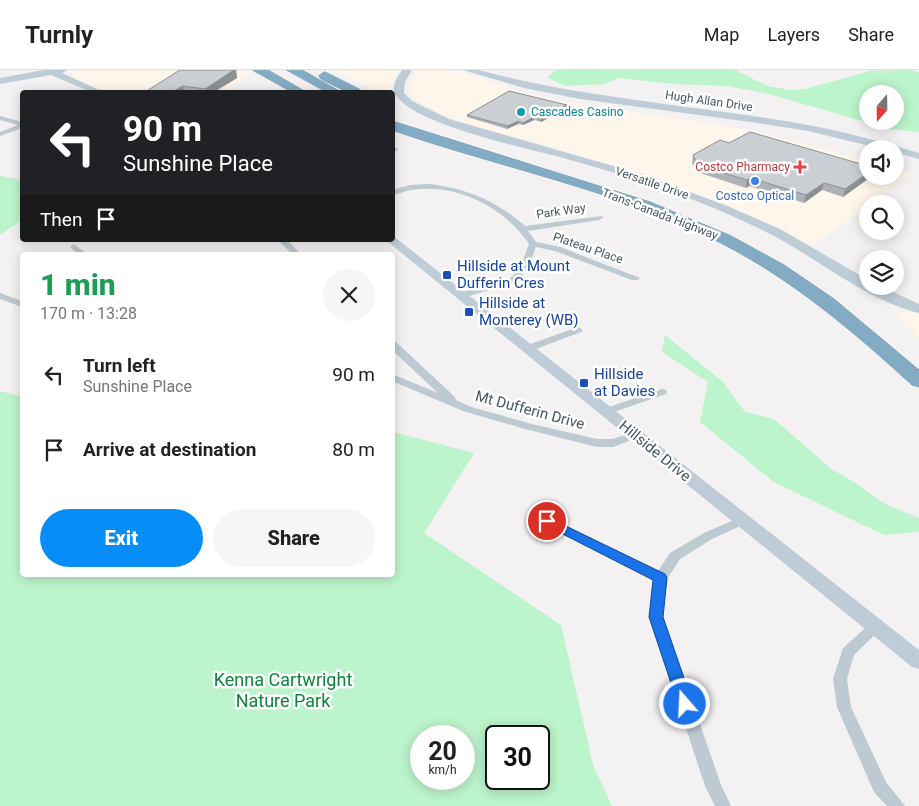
<!DOCTYPE html>
<meta charset="utf-8">
<style>
:root{--surface:#fff;--page:#f6f6f6;--text:#222;--muted:#767676;--line:#e0e0e0;--accent:#078df7}
body{margin:0;font-family:Roboto,sans-serif;background:var(--page);color:var(--text);height:100vh;display:flex;flex-direction:column;font-size:19px;white-space:nowrap}
*{box-sizing:border-box;margin:0}
p{font-size:16px;color:var(--muted)}
.icon{flex:none;width:28px;height:28px;fill:none;stroke:currentColor;stroke-width:2;stroke-linecap:round;stroke-linejoin:round}
.map{position:relative;flex:1;overflow:hidden}
.drawer{position:absolute;left:20px;top:182px;width:375px;height:325px;display:flex;flex-direction:column;background:var(--surface);border-radius:5px;box-shadow:0 2px 12px #0003}
.drawer>*{flex:none}
.guide{position:absolute;left:20px;top:20px;width:375px;height:152px;border-radius:5px;box-shadow:0 2px 12px #0003;background:#202124;color:#fff;overflow:hidden}
.needle{width:32px;rotate:200deg}
.tools{position:absolute;left:859px;top:15px;display:grid;gap:10px}
.tools a{display:grid;place-items:center;width:45px;height:45px;border-radius:50%;background:var(--surface);box-shadow:0 2px 12px #0003;font-size:25px}
.speed{position:absolute;left:410px;top:655px;display:flex;gap:10px;font-size:25px;font-weight:700;text-align:center}
.speed>*{display:grid;place-content:center;width:65px;height:65px;border-radius:50%;background:var(--surface);box-shadow:0 2px 12px #0003;line-height:1}
.speed small{font-size:12px;font-weight:400}
.speed .limit{border:2px solid #111;border-radius:8px;background:#fff;color:#111}
.pin{position:absolute;display:grid;place-items:center;width:42px;height:42px;color:#fff;margin:-21px;border:2px solid #fff;border-radius:50%;box-shadow:0 1px 5px #0007}
.me{position:absolute;width:55px;margin:-28px;rotate:341deg;stroke-linejoin:round;filter:drop-shadow(0 0 4px #0008)}
.turn{display:flex;align-items:center;gap:18px;height:105px;padding:0 20px;font-size:22px}
.turn .icon{width:65px;height:65px;stroke-width:2.5}
.turn b{display:block;font-size:35px;line-height:42px}
.then{display:flex;align-items:center;height:48px;padding:0 20px;background:#0003;gap:10px;font-size:19px}
.round{display:grid;place-items:center;flex:none;width:52px;height:52px;border-radius:26px;background:var(--page)}
.head{display:flex;align-items:center;justify-content:space-between;height:85px;padding:0 20px}
h1{font-size:30px;font-weight:800;line-height:38px;color:#1e9e55}
.primary-button{display:flex;gap:10px;margin-top:auto;padding:10px 20px}
.primary-button a{flex:1;height:58px;border-radius:30px;background:var(--accent);color:#fff;font-size:20px;font-weight:800;line-height:58px;text-align:center}
.primary-button a+a{background:var(--page);color:var(--text)}
ul{padding:0;list-style:none}
li{display:flex;align-items:center;gap:15px;height:75px;padding:0 20px}
li div{flex:1}
li b{display:block;font-size:19px}
li em{font-style:normal}
header{display:flex;align-items:center;gap:30px;box-sizing:border-box;height:70px;padding:0 25px;background:var(--surface);border-bottom:1px solid var(--line)}
header strong{font-size:24px}
nav{display:flex;gap:28px;margin-inline-start:auto;font-size:18px}
.map>svg:first-child{display:block}
</style>
<header>
<strong>Turnly</strong>
<nav><a>Map</a><a>Layers</a><a>Share</a></nav>
</header>
<div class="map">
<svg width="919" height="736" viewBox="0 0 919 736">
<rect width="100%" height="100%" fill="#f3f1f1"/>
<g fill="#fef6ea">
<polygon points="74,0 250,0 253,2 222,22 107,22 75,8 71,4"/>
<polygon points="332,0 398,0 391,16 391,22 378,22"/>
<polygon points="418,0 455,0 524,22 556,30 754,60 867,91 868,106 895,106 895,99 912,103 812,176 762,151 656,109 549,76 474,56 442,44 416,30 410,23 408,17 413,5"/>
<polygon points="908,241 919,244 919,268 894,244"/>
</g>
<g fill="#bcf4cb" fill-rule="evenodd">
<path d="M557,0H735L767,16L790,20L805,19L870,1L909,0L919,2V62L890,59L769,24L727,16L674,14L619,8L604,14L565,16L547,7ZM868,24H895V51H868Z"/>
<polygon points="0,106 22,110 22,150 0,165"/>
<polygon points="665,265 723,312 745,342 774,349 830,398 857,414 885,434 919,448 919,462 884,465 774,412 700,352 708,312 662,282"/>
<path d="M0,321L22,327V505H392L393,362L474,383L424,463L561,555L593,695L612,736H0ZM421,666H464V709H421ZM496,666H539V709H496Z"/>
</g>
<g fill="none" stroke-linecap="round" stroke-linejoin="round">
<defs>
<g id="highway">
<polygon points="253,0 268,0 306,22 292,22"/>
<polygon points="287,0 302,0 341,22 327,22"/>
<polygon points="325,2 359,19 361,22 347,22 321,9 319,6"/>
<path d="M392,51L650,132L731,166L784,195L834,229L919,300V317L912,315C853,261 793,210 721,173C618,120 501,98 392,60Z"/>
</g>
</defs>
<use href="#highway" stroke="#6f96b0" stroke-width="1"/>
<g fill="#bdcad1" fill-rule="evenodd">
<polygon points="0,46 22,52 22,58 0,66 0,62 18,55 0,50"/>
<polygon points="392,78 397,78 398,80 392,83"/>
<path d="M430,114C468,119 497,131 525,156L602,146L603,148L599,150L528,161L536,172L560,177L640,208L638,210H632L555,181L536,177L529,196L518,211L466,227H460V223L512,207L521,196L529,174C504,137 457,113 411,120C405,121 399,124 392,125V120L410,115Z"/>
<polygon points="278,170 287,170 302,185 293,185"/>
<polygon points="74,174 88,185 79,185 70,177"/>
<polygon points="0,223 22,231 22,237 0,229"/>
<polygon points="578,257 583,260 581,262 533,280 525,280 524,278 525,276"/>
<polygon points="392,271 396,272 455,327 456,330 471,337 532,354 597,369 612,369 635,362 641,365 639,367 613,377 597,377 525,359 463,341 392,311 392,304 438,323 392,280"/>
<polygon points="662,319 666,320 667,322 666,324 611,343 603,343 602,341 603,339"/>
<polygon points="743,446 747,447 749,450 747,453 712,469 680,489 667,509 663,547 721,715 731,736 715,736 705,716 649,547 653,510 543,454 541,451 543,448 551,448 658,501 670,483 704,463"/>
<polygon points="876,552 881,553 883,557 854,585 847,609 851,637 886,712 905,736 887,736 874,722 837,637 833,609 843,578 871,553"/>
</g>
<g fill="#bdccd6" fill-rule="evenodd">
<polygon points="44,0 67,0 62,3 103,22 91,22 51,5 0,14 0,8"/>
<path d="M402,0H412L405,12L404,23L412,31L449,49L641,104L725,135L780,159L868,210V216H880L919,234V243C866,230 820,190 772,165C707,131 637,109 567,89C531,79 412,55 395,24C391,16 398,6 402,0Z"/>
<path d="M463,0H478C587,29 698,35 808,55C846,62 882,72 919,83V89L895,82V79H882L808,61L751,52L580,29L524,18Z"/>
<polygon points="392,165 919,580 919,599 912,597 388,172 386,170 392,170"/>
</g>
<use href="#highway" fill="#84abc4" fill-rule="evenodd"/>
</g>
<g fill="#aeb2b6">
<polygon points="237,0 236,1 237,8 214,22 145,22"/>
<polygon points="567,35 567,38 541,52 534,50 523,55 518,54 507,59 467,47 467,45"/>
<polygon points="729,73 868,106 872,106 843,127 822,120 804,133 749,116 746,118 697,102 692,93 693,85"/>
</g>
<g fill="#8d9194">
<polygon points="227,0 237,0 236,1 237,8 214,22 206,22 205,19"/>
<polygon points="183,16 184,22 172,22"/>
<polygon points="567,35 567,38 541,52 541,49"/>
<polygon points="534,47 534,50 523,55 523,53"/>
<polygon points="518,51 518,54 507,59 508,56"/>
<polygon points="868,103 868,106 872,106 843,127 845,119"/>
<polygon points="751,108 749,116 746,118 747,110"/>
<polygon points="824,113 822,120 804,133 806,125"/>
</g>
<g fill="#cacfd4" stroke="#8d9194">
<polygon points="180,0 234,0 205,19 183,16 172,22 145,22"/>
<polygon points="509,21 567,35 541,49 534,47 523,53 518,51 508,56 467,45"/>
<polygon points="750,62 868,96 868,103 845,119 824,113 806,125 751,108 747,110 698,95 693,85 720,70 729,73"/>
</g>
<polygon fill="#1a73e8" stroke="#114b97" points="547,447 665,504 667,508 663,547 693,634 691,638 685,640 680,638 678,634 649,547 653,510 543,454 541,451 543,448"/>
<circle fill="#0f9aa8" stroke="#fff" stroke-width="2" cx="521" cy="42" r="5"/>
<path fill="#e0444e" stroke="#fff" stroke-width="2" d="M797.5 89.5h5v5h5v5h-5v5h-5v-5h-5v-5h5z"/>
<circle fill="#3f7fe0" stroke="#fff" stroke-width="2" cx="755" cy="111" r="5"/>
<g fill="#1a4fb4" stroke="#fff" stroke-width="2">
<rect x="442" y="200" width="10" height="10" rx="2.5"/>
<rect x="464" y="237" width="10" height="10" rx="2.5"/>
<rect x="579" y="308" width="10" height="10" rx="2.5"/>
</g>
<g text-anchor="middle" stroke-width="5" stroke-linejoin="round" paint-order="stroke">
<g font-size="12" fill="#465760" stroke="#fff">
<text transform="translate(709 31) rotate(8)" y="4">Hugh Allan Drive</text>
<text transform="translate(652 113) rotate(19)" y="4">Versatile Drive</text>
<text transform="translate(561 141) rotate(-8)" y="4">Park Way</text>
<text transform="translate(660 144) rotate(21)" y="4">Trans-Canada Highway</text>
<text transform="translate(588 178) rotate(19)" y="4">Plateau Place</text>
</g>
<g font-size="12" fill="#0d838f" stroke="#fff" text-anchor="start">
<text x="531" y="46">Cascades Casino</text>
</g>
<g font-size="12" fill="#be3a42" stroke="#fff" text-anchor="end">
<text x="790" y="101">Costco Pharmacy</text>
</g>
<g font-size="12" fill="#366cbe" stroke="#fff">
<text x="755" y="130">Costco Optical</text>
</g>
<g font-size="15" fill="#164399" stroke="#fff" text-anchor="start">
<text x="457" y="201">Hillside at Mount<tspan x="457" dy="17">Dufferin Cres</tspan></text>
<text x="479" y="238">Hillside at<tspan x="479" dy="17">Monterey (WB)</tspan></text>
<text x="594" y="309">Hillside<tspan x="594" dy="17">at Davies</tspan></text>
</g>
<g font-size="15" fill="#465760" stroke="#fff">
<text transform="translate(530 340) rotate(15)" y="5">Mt Dufferin Drive</text>
<text transform="translate(655 381) rotate(39)" y="5">Hillside Drive</text>
</g>
<g font-size="18" fill="#0e853b" stroke="#fff">
<text x="283" y="616">Kenna Cartwright<tspan x="283" dy="21">Nature Park</tspan></text>
</g>
</g>
</svg>
<div class="tools">
<a><svg class="needle" viewBox="-14 -14 28 28"><path d="M0-13l5 13h-10z" fill="#e53935"/><path d="M0 13l5-13h-10z" fill="#767676"/></svg></a>
<a><svg class="icon" aria-label="sound" viewBox="0 0 24 24"><path d="M4 9h4l5-4v14l-5-4H4zM17 9q2 3 0 6"/></svg></a>
<a><svg class="icon" aria-label="search" viewBox="0 0 24 24"><circle cx="10" cy="10" r="6"/><path d="M15 15l6 6"/></svg></a>
<a><svg class="icon" aria-label="layers" viewBox="0 0 24 24"><path d="M12 4l9 5-9 5-9-5zM3 14l9 5 9-5"/></svg></a>
</div>
<div class="speed"><div>20<small>km/h</small></div><div class="limit">30</div></div>
<div class="pin" style="left:547px;top:451px;background:#d93025"><svg class="icon" aria-label="arrive" viewBox="0 0 24 24"><path d="M6 21V4h12l-3 4 3 4H6"/></svg></div>
<svg class="me" style="left:685px;top:634px" viewBox="-20 -20 40 40"><circle r="17" fill="#1a73e8" stroke="#fff" stroke-width="3"/><path d="M0-11L8 9 0 5-8 9z" fill="#fff"/></svg>
<div class="guide">
<div class="turn"><svg class="icon" aria-label="left" viewBox="0 0 24 24"><path d="M17 20v-9H6M10 6l-5 5 5 5"/></svg><div><b>90 m</b>Sunshine Place</div></div>
<div class="then">Then<svg class="icon" aria-label="arrive" viewBox="0 0 24 24"><path d="M6 21V4h12l-3 4 3 4H6"/></svg></div>
</div>
<section class="drawer">
<div class="head"><div><h1>1 min</h1><p>170 m · 13:28</p></div><a class="round"><svg class="icon" aria-label="close" viewBox="0 0 24 24"><path d="M6 6l12 12M18 6L6 18"/></svg></a></div>
<ul>
<li><svg class="icon" aria-label="left" viewBox="0 0 24 24"><path d="M17 20v-9H6M10 6l-5 5 5 5"/></svg><div><b>Turn left</b><p>Sunshine Place</p></div><em>90 m</em></li>
<li><svg class="icon" aria-label="arrive" viewBox="0 0 24 24"><path d="M6 21V4h12l-3 4 3 4H6"/></svg><div><b>Arrive at destination</b></div><em>80 m</em></li>
</ul>
<div class="primary-button"><a>Exit</a><a>Share</a></div>
</section>
</div>
